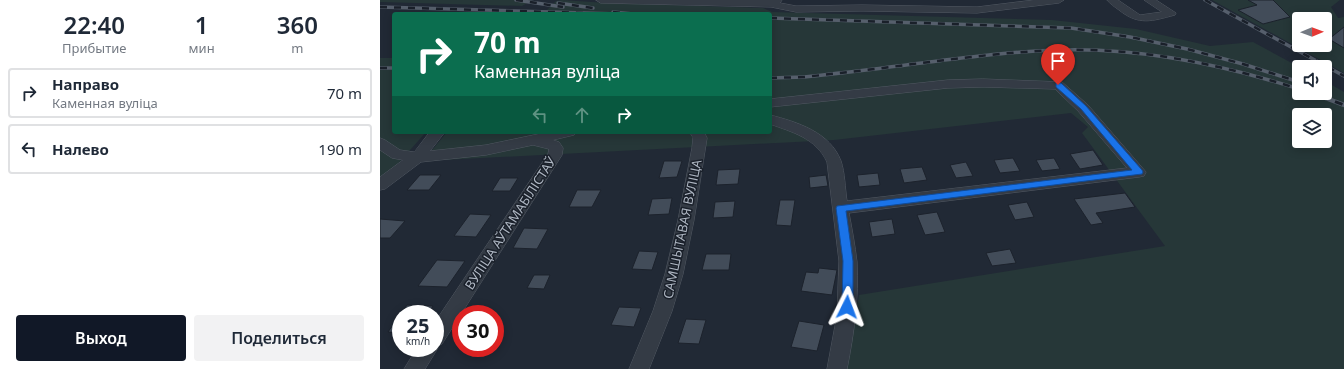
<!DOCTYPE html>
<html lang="ru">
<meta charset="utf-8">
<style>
:root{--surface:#fff;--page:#f2f2f3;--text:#1f2937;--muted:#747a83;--line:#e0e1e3;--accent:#111827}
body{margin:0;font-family:"Noto Sans",sans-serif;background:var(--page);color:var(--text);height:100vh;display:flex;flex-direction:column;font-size:15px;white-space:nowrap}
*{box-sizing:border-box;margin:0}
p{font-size:13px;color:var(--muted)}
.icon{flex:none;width:22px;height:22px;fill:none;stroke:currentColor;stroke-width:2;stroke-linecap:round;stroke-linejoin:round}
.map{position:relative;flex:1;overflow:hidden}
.sheet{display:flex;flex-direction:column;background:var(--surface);width:380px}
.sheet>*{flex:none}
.banner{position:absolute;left:12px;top:12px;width:380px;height:122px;border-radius:4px;box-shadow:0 2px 10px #0003;background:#0b6e4f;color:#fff;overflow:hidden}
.needle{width:26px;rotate:89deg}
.controls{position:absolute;left:912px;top:12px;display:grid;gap:8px}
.controls a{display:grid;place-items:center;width:40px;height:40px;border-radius:4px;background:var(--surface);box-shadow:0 2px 10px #0003;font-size:20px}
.speed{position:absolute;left:12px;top:305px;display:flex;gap:8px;font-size:20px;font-weight:700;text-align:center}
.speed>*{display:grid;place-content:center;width:52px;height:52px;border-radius:50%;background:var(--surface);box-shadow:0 2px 10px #0003;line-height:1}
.speed small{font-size:10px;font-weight:400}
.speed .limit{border:6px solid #d22;background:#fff;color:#111}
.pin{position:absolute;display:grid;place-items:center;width:34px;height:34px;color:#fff;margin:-41px -17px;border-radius:50% 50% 50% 0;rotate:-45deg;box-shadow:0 0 4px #0007}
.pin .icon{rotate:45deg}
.me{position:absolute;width:44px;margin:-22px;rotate:3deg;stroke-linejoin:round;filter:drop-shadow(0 0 3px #0008)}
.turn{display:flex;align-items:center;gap:14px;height:84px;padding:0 16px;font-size:18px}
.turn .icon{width:52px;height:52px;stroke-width:2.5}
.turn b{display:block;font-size:28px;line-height:34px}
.lanes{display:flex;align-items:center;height:38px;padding:0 16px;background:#0003;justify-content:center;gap:20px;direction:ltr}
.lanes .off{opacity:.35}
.eta{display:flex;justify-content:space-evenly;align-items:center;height:68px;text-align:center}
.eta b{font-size:24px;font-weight:600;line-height:28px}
.cta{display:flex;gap:8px;margin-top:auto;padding:8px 16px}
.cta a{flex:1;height:46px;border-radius:4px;background:var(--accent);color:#fff;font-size:16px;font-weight:600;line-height:46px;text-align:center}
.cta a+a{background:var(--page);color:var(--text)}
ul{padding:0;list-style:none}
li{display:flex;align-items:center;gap:12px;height:50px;margin:0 8px 6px;padding:0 8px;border:2px solid var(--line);border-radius:4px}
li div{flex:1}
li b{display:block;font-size:15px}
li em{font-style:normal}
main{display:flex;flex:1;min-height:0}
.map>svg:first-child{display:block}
</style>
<main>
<section class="sheet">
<div class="eta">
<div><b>22:40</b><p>Прибытие</p></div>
<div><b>1</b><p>мин</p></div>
<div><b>360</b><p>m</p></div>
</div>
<ul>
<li><svg class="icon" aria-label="right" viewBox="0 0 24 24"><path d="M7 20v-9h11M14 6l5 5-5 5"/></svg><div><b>Направо</b><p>Каменная вуліца</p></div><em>70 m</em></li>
<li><svg class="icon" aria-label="left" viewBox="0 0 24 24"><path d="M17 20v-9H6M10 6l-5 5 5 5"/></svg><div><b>Налево</b></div><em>190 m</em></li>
</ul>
<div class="cta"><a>Выход</a><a>Поделиться</a></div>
</section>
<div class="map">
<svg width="964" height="369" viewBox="0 0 964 369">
<rect width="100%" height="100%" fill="#212935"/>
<g fill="#263738" fill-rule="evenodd">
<polygon points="0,0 152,0 142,6 0,2"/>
<path d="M182,0L227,3L383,8L392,12L672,20L756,29L830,46L873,42L919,67V93H945V81L964,92V369H465L479,295L785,246L702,133L708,127L691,113L454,140L43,161L67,132H390V14H163L176,1ZM919,115H945V141H919Z"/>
<path d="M832,0H960L951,7L958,18L964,17V73ZM919,19H945V45H919Z"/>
<polygon points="0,58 14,58 14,132 46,132 0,184"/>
</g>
<g fill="#424c59" stroke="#1c222c">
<polygon points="868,0 893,0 910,17 883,24 858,10 877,5"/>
<polygon points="964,27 964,48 949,39"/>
<polygon points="713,150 723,165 700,169 690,154"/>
<polygon points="633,158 640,171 620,173 614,160"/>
<polygon points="674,158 680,169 662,171 656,160"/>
<polygon points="284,161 302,161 297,177 279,178"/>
<polygon points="586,162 593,176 576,178 570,165"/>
<polygon points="542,167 547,180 524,183 520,169"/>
<polygon points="360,169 358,184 336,185 338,170"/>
<polygon points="498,173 500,185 479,187 477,175"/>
<polygon points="40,175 61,175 49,190 27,190"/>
<polygon points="446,175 448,186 430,188 429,177"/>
<polygon points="120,178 138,178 130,191 112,191"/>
<polygon points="197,190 221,190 212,207 189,207"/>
<polygon points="745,193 755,207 716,213 723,223 711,225 694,199"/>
<polygon points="292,198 289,214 268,215 272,199"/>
<polygon points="400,200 415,200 411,226 396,225"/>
<polygon points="355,201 353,217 333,218 335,202"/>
<polygon points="647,202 654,217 635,220 628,205"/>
<polygon points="557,212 565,232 545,235 537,215"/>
<polygon points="90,214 111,215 96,237 74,236"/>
<polygon points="0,219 25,221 10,238 0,238"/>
<polygon points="512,219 515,234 492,237 489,222"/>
<polygon points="144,228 168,229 157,249 133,248"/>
<polygon points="630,249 636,263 612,266 606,253"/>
<polygon points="259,251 278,252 272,270 252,269"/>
<polygon points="326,254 351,254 349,270 322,270"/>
<polygon points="57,260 85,261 67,287 38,286"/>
<polygon points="439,268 457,270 452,295 421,291 426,272 438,273"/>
<polygon points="154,275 170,275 164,289 147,288"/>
<polygon points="27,305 53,306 48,314 21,314 21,333 8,332"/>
<polygon points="239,307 261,308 254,327 231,325"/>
<polygon points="306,319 326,320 319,344 298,343"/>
<polygon points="419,321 444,325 437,351 411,347"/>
</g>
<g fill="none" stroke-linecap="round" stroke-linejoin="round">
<defs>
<g id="minor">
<polygon points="216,0 402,0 400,3 416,6 482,5 597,7 654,0 684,0 679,3 597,13 482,11 416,12 391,7 221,3"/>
<path d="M727,0H738L760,15L782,12L764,0H776L796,13L795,15C772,21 759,26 739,10C735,7 730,4 727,0Z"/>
<path d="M603,79L682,82L708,105L766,172L764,176L759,177L469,213C472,229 475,245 477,262C479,297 474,334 467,369H447L457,315L459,261L447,162C436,138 412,132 390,124V115C417,122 450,132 461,161C465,173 465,188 467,201L747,168L698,111L675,89L603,87L568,88L390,107V99L568,80Z"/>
<polygon points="50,132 65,132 50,151 106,145 168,132 196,132 194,135 173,140 179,142 183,148 182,155 62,344 57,346 58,348 45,369 24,369 37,348 55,348 55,322 168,154 169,149 153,145 106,155 41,162 5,189 0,190 0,177 23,160 12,158 0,150 0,138 5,140 20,150 34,152"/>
<polygon points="310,132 324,132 327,138 314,220 303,274 292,311 269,369 249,369 273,311 285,274 298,220 312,148 313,138"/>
</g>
</defs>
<use href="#minor" stroke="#525963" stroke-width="1"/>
<use href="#minor" fill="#343b45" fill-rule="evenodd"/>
<defs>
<g id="rail-far1">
<polyline points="136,0 183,7"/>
<polyline points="825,0 964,76"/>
<polyline points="178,3 213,8"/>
<polyline points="0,7 239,14"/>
<polyline points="233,12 253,14"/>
<polyline points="390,18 691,28 750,37 807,49 863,64 919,82"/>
<polyline points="0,68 14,68"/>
<path d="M390,78L424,77C461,73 497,69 533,64C583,58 633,51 684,50C764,48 843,65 919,89"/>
<polyline points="932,93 943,97"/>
</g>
<polyline id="rail" points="940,96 964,105"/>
</defs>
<use href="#rail-far1" stroke="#565f6c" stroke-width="3.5"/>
<use href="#rail" stroke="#565f6c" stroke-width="4.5"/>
<use href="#rail-far1" stroke="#1a202a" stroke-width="2.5" stroke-dasharray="7" stroke-linecap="butt"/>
<use href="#rail" stroke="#1a202a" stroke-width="3" stroke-dasharray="8" stroke-linecap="butt"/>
</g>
<polygon fill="#1a73e8" stroke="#114b97" points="676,83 681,83 706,106 762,170 763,172 762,174 466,211 473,261 473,307 471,310 467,312 463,310 462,307 463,261 456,208 457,206 752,170 701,109 676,87"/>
<g text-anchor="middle" stroke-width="3" stroke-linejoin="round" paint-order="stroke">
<g font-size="13" fill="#aeb6c2" stroke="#1a202a">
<text transform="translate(130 223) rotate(-57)" y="5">ВУЛІЦА АЎТАМАБІЛІСТАЎ</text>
<text transform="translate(302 229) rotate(-78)" y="5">САМШЫТАВАЯ ВУЛІЦА</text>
</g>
</g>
</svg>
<div class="controls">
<a><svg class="needle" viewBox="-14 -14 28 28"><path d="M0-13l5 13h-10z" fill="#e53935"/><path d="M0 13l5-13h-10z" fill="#747a83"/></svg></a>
<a><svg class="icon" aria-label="sound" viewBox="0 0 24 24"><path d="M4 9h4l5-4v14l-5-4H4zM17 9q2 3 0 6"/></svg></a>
<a><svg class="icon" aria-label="layers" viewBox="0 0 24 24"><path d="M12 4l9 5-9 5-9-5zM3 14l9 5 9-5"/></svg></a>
</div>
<div class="speed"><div>25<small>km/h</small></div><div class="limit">30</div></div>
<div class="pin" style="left:678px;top:85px;background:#d93025"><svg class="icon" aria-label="arrive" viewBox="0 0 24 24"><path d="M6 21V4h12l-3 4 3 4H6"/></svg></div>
<svg class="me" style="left:467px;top:307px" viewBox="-20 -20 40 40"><path d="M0-17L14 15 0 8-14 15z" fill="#1a73e8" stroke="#fff" stroke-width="4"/></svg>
<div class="banner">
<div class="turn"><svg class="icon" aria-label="right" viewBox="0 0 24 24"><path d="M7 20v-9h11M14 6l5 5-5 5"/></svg><div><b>70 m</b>Каменная вуліца</div></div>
<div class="lanes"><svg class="icon off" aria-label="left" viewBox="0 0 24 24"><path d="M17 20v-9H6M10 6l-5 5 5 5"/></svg><svg class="icon off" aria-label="ahead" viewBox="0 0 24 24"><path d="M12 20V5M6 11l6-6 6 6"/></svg><svg class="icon" aria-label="right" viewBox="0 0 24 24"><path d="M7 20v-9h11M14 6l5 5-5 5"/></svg></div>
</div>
</div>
</main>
